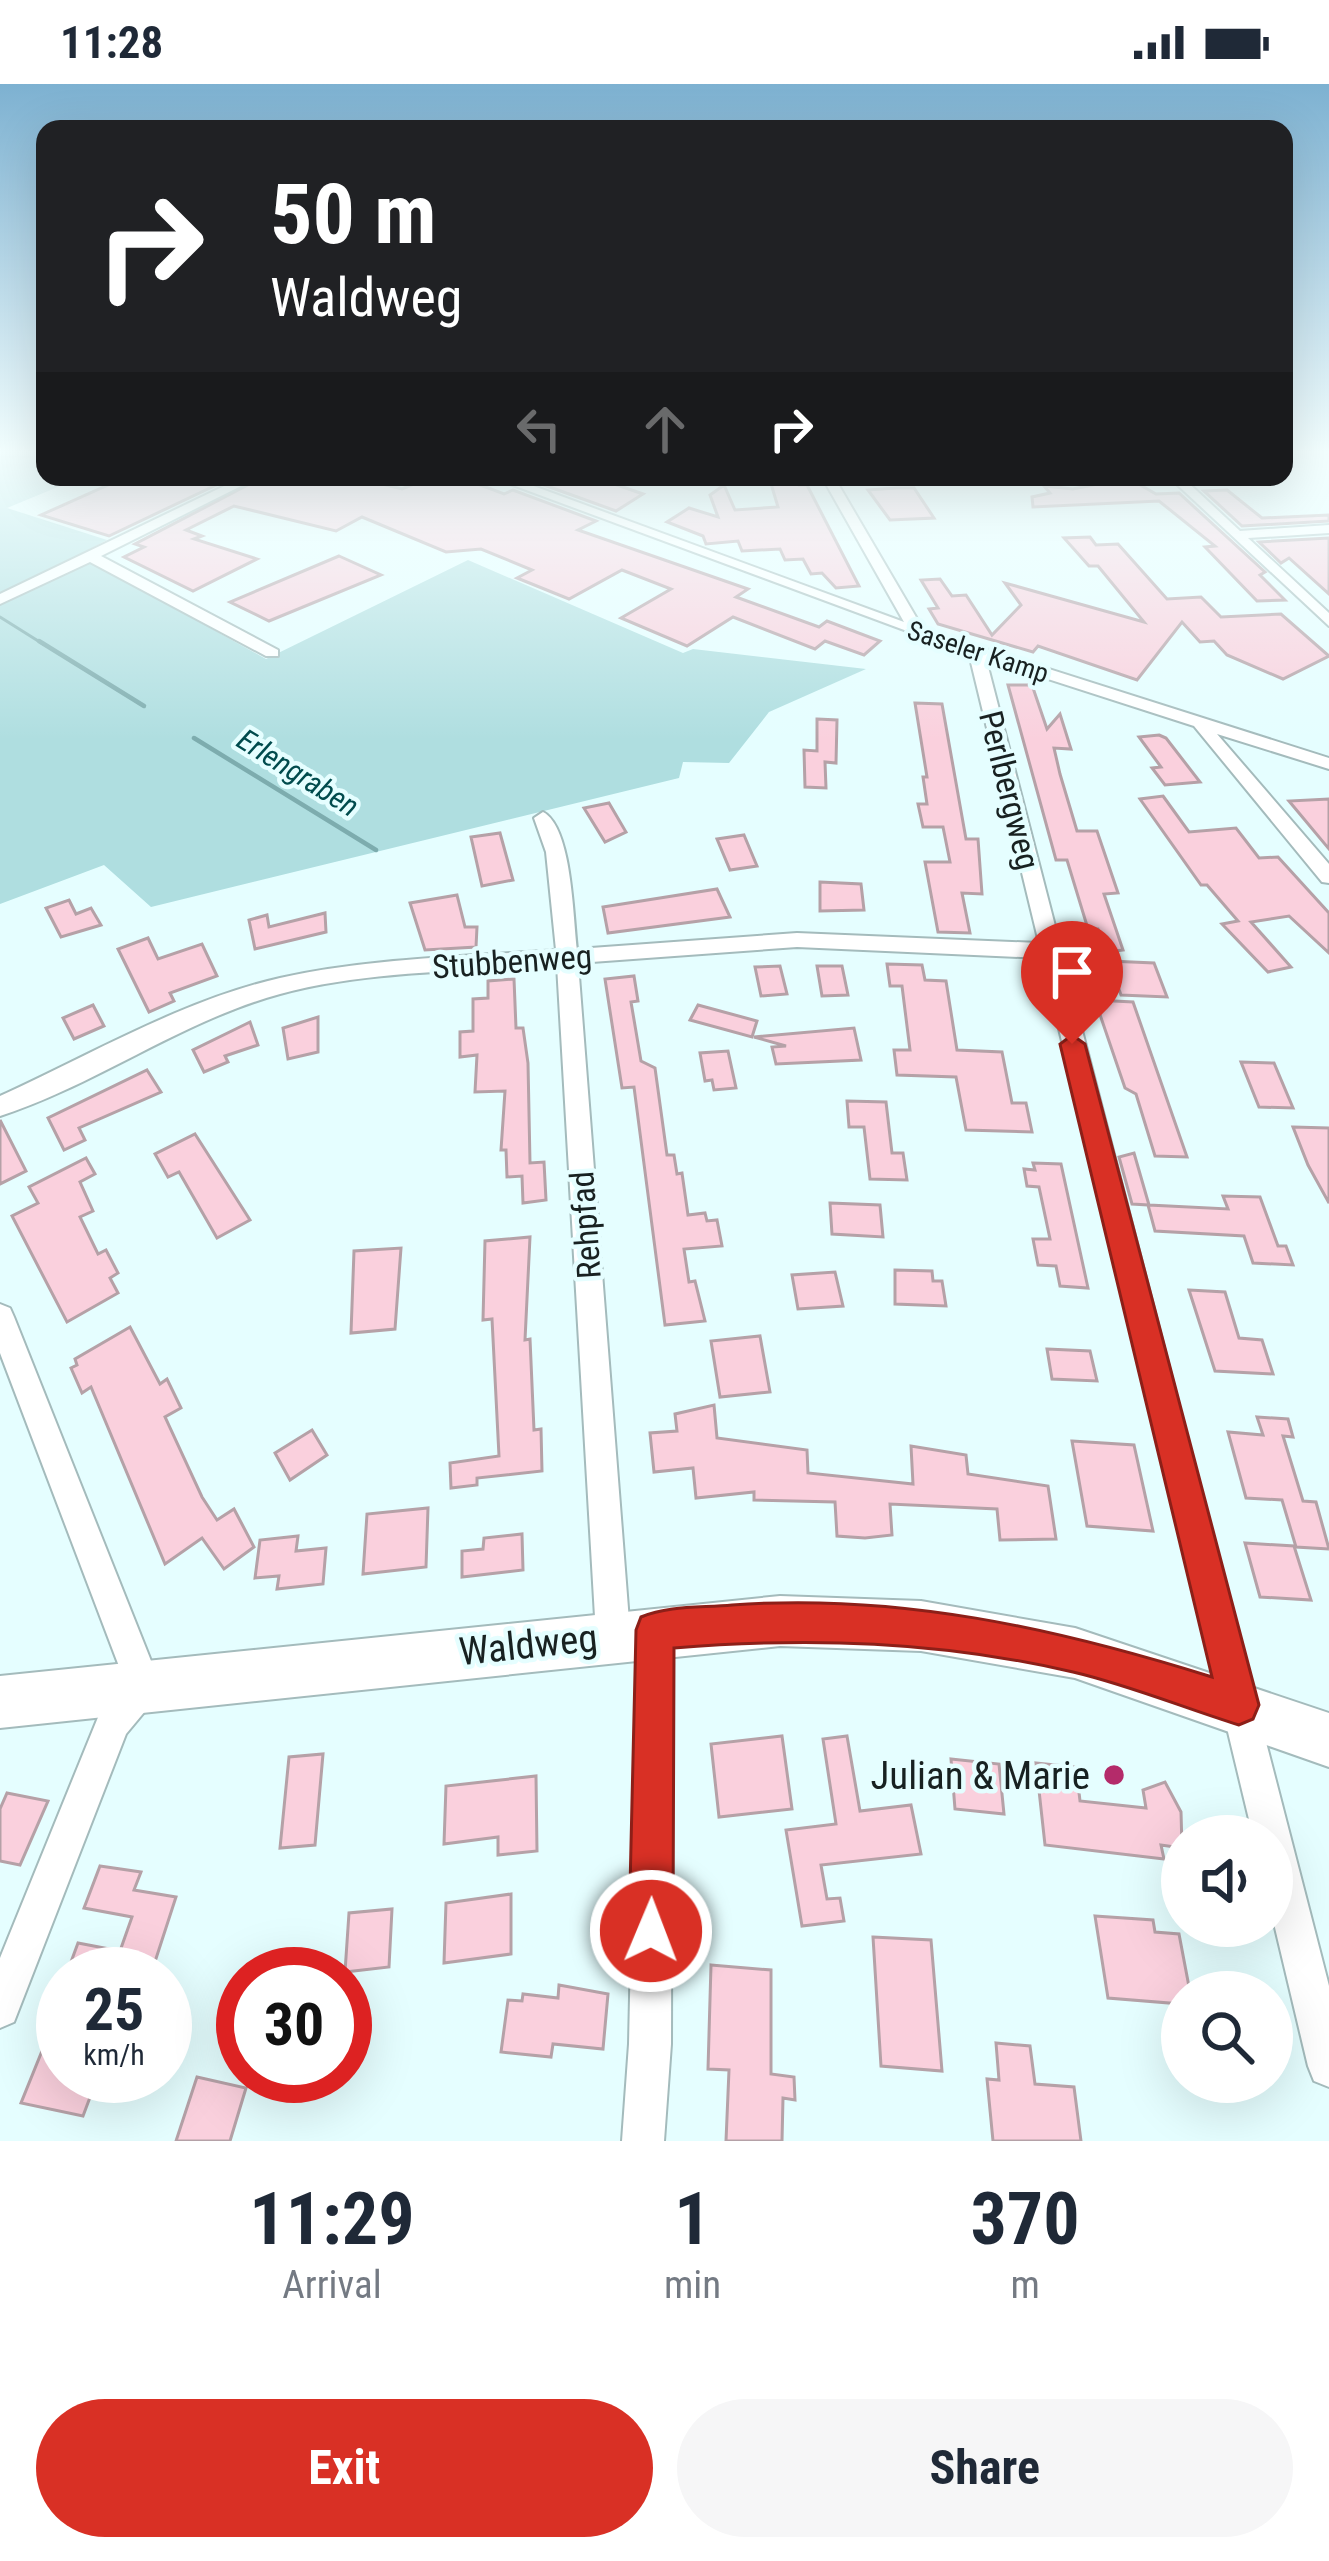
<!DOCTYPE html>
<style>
:root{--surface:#fff;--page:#f6f6f7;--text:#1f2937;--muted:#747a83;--accent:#d93025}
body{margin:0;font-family:"Roboto Condensed",sans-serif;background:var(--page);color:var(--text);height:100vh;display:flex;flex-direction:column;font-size:45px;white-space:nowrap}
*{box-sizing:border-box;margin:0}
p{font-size:39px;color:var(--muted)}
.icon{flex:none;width:66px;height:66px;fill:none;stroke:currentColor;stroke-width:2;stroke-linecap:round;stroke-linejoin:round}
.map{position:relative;height:2057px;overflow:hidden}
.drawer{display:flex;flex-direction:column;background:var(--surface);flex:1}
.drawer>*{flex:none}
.banner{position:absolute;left:36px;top:36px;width:1257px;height:366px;border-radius:24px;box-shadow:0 12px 48px #0002;background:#202124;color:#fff;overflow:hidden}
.buttons{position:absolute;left:1161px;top:1731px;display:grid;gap:24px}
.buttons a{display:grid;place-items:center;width:132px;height:132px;border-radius:50%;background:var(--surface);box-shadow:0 12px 48px #0002;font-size:60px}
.speed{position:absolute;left:36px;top:1863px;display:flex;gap:24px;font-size:60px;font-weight:700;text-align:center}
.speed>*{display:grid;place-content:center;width:156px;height:156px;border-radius:50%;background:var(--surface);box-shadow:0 12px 48px #0002;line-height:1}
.speed small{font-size:30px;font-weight:400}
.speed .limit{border:18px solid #d22;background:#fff;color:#111}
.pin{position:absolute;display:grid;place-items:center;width:102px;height:102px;color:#fff;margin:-123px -51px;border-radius:50% 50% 50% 0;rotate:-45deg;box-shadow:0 0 12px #0007}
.pin .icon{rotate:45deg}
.me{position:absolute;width:132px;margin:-66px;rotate:1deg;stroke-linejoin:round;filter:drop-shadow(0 0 9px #0008)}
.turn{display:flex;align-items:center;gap:42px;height:252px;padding:0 36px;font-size:54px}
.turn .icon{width:156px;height:156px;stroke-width:2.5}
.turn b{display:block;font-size:84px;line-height:102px}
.lanes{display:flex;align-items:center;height:114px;padding:0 36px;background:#0003;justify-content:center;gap:60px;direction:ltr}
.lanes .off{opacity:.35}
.eta{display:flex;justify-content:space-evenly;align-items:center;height:204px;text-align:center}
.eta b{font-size:72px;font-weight:700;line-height:84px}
.primary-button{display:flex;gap:24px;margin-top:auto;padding:24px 36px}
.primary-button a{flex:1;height:138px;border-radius:72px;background:var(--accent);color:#fff;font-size:48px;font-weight:700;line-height:138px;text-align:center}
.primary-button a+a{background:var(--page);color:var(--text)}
.status{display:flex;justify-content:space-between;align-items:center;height:84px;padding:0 60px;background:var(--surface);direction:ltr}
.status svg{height:33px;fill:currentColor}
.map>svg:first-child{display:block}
</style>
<div class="status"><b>11:28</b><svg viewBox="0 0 49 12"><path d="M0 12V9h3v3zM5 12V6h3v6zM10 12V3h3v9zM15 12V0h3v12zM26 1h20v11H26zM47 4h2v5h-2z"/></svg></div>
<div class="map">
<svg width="1329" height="2057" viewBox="0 0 1329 2057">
<rect width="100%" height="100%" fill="#e5feff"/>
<polygon fill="#afdee0" points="0,368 45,368 45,393 82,393 7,424 107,456 79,471 266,575 468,476 683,569 693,565 866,585 769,628 729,679 683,678 679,694 151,823 104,781 0,820"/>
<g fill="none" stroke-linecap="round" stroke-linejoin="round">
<polyline stroke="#7dacae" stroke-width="3" points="0,533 43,560"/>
<g stroke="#7dacae" stroke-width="4.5">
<polyline points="39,557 144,622"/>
<polyline points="194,654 376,766"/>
</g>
</g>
<g fill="#fad0dd" stroke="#b5a1a7" stroke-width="3">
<polygon points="126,393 233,393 109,452 41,431"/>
<polygon points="263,393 354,393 402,405 431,393 459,393 504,410 513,406 596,437 578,446 748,505 736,513 819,543 827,537 880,557 864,571 825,557 815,565 733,533 687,562 621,534 671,505 622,486 569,515 517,494 532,486 481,465 446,468 362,433 336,447 234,422 186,446 202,452 194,455 257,475 193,507 124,473 144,463 135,460"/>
<polygon points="542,393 594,393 643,410 616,427 533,397"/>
<polygon points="769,393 795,393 799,401 807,401 859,502 836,504 822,489 811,490 803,475 785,476 780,465 742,467 738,457 706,460 703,452 667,438 689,424 718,433 710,411 724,401 735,426 778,423"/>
<polygon points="1128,394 1156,410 1179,409 1265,488 1260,491 1285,516 1257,517 1205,463 1215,462 1159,417 1033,423 1032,413 1050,409 1044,402 1073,405"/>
<polygon points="896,404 914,404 934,434 890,436 868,406"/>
<polygon points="1227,406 1262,434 1329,431 1329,437 1242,442 1204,407"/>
<polygon points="1090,453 1096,461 1118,460 1167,515 1201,513 1221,533 1281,530 1329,572 1283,595 1227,571 1214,557 1200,558 1182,538 1137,596 1038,562 1033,568 938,540 929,525 938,524 921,496 940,495 952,512 966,511 992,551 1021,521 1005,499 1144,538 1098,482 1089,482 1064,454"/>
<polygon points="1329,454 1329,510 1289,474 1281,479 1259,458"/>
<polygon points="339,472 381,491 269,537 230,518"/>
<polygon points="1008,601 1032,601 1047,645 1060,630 1071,665 1054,664 1060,690 1077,747 1097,747 1118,809 1104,810 1123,866 1106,868 1098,845 1088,845 1067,776 1056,776"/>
<polygon points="915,619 942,620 966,755 978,755 982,810 962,809 970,849 938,848 925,778 950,778 943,743 923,743 918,720 927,720 923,693 927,693"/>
<polygon points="817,635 837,636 836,679 825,678 826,704 805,703 804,666 817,667"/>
<polygon points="1159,651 1166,654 1200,698 1165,701 1152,684 1161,683 1139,653"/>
<polygon points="1163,712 1189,748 1236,744 1259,774 1278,773 1329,829 1329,869 1289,832 1251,838 1291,883 1268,888 1222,840 1238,837 1207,801 1201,801 1140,715"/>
<polygon points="1329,715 1329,765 1289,717"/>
<polygon points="609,719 626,748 605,758 584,724"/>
<polygon points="500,749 513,796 482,802 471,753"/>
<polygon points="744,751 757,782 730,786 717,755"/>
<polygon points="820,798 861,800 864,826 820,827"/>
<polygon points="717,805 730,833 608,849 603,823"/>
<polygon points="457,811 465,843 477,843 476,863 425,866 410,819"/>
<polygon points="69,816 76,830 91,824 101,841 61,853 46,824"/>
<polygon points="325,829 326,848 255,865 249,836 267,831 269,843"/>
<polygon points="148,854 158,875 202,860 217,892 170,909 174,917 149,928 118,865"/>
<polygon points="1109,877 1154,879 1167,913 1121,911"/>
<polygon points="887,880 922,881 925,896 946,897 957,966 1002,968 1012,1019 1026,1019 1032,1048 966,1046 956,993 897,991 894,966 910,966 902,902 890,902"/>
<polygon points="780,882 787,910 761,912 755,883"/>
<polygon points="817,882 842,882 848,911 822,912"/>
<polygon points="634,892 638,917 631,918 641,977 655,984 667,1071 674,1071 677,1090 682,1089 688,1131 705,1129 707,1137 717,1136 722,1162 684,1165 689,1198 695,1197 705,1237 665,1241 634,1003 622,1004 605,895"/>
<polygon points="514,895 516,944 523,944 528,979 530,1079 544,1078 546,1116 523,1119 522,1092 507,1093 506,1066 501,1066 505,1007 475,1008 477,971 460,973 460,948 473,947 473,915 488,914 488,897"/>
<polygon points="1095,916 1133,918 1187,1073 1155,1072 1136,1010 1125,1004"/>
<polygon points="93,921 104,942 74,955 63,934"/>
<polygon points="698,921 757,937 752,953 690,936"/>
<polygon points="318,933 318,968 288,975 283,944"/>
<polygon points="250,938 258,961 225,972 228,978 204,988 193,966"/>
<polygon points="854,944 861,976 776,980 772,963 786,962 754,953"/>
<polygon points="728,967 736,1004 714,1006 712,996 705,997 700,969"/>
<polygon points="1241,978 1274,979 1293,1024 1259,1023"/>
<polygon points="147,986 161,1008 79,1044 85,1056 64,1066 48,1034"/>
<polygon points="847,1017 886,1018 892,1069 903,1069 907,1096 870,1095 864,1043 849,1043"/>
<polygon points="0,1036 26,1087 0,1100"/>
<polygon points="1293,1043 1329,1044 1329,1119 1308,1081"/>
<polygon points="195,1050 250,1136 217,1154 179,1088 168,1093 155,1070"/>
<polygon points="1134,1069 1149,1121 1228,1125 1223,1112 1260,1113 1278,1162 1286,1162 1293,1181 1253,1179 1244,1152 1155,1147 1148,1121 1132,1120 1119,1073"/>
<polygon points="86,1074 95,1090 80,1098 93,1127 80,1133 98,1170 106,1166 118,1189 110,1194 118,1209 67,1238 12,1132 38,1119 29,1103"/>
<polygon points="1033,1079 1061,1080 1088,1204 1060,1202 1056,1182 1038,1181 1033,1155 1050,1155 1039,1103 1027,1102 1024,1085 1035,1086"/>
<polygon points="830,1119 880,1121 883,1153 832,1150"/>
<polygon points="530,1153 525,1256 530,1255 534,1346 541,1345 542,1387 477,1394 477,1401 451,1404 450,1379 499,1372 492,1235 483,1236 485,1157"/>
<polygon points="401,1164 395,1245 351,1249 354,1167"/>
<polygon points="895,1186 932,1187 933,1197 942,1197 946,1222 895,1220"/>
<polygon points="835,1188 843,1222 798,1225 792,1191"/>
<polygon points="1189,1206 1225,1208 1239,1254 1262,1256 1273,1290 1215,1287"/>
<polygon points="130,1243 160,1300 167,1295 181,1324 165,1333 202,1413 217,1436 234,1425 254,1463 224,1485 202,1454 165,1480 91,1303 82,1309 71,1284 77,1281 75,1275"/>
<polygon points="760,1252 770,1308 720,1313 711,1257"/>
<polygon points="1047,1265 1090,1267 1097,1297 1052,1295"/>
<polygon points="714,1321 717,1354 807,1366 808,1389 913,1400 911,1362 966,1371 968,1390 1048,1402 1056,1455 1000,1456 997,1425 890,1420 892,1451 865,1454 837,1452 835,1418 754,1416 754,1408 696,1414 693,1384 654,1388 650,1349 677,1347 675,1330"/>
<polygon points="1257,1333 1288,1335 1293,1353 1283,1352 1303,1417 1316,1418 1329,1465 1296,1463 1282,1416 1246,1414 1228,1348 1263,1351"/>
<polygon points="312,1346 327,1371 290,1396 275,1369"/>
<polygon points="1072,1357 1134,1361 1153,1447 1087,1442"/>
<polygon points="428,1424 426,1483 363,1490 367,1430"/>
<polygon points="522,1450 523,1486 462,1493 462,1467 483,1465 484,1454"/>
<polygon points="298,1452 296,1467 326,1464 323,1500 277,1505 279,1492 255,1494 260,1456"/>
<polygon points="1245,1459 1294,1462 1311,1516 1260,1513"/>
<polygon points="782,1652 792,1725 719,1733 711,1660"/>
<polygon points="847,1652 860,1727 911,1721 921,1770 821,1781 827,1815 840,1814 844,1837 802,1842 786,1746 836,1740 823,1655"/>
<polygon points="323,1670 315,1761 280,1764 289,1673"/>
<polygon points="951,1675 999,1680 1004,1730 955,1725"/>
<polygon points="1036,1679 1076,1683 1080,1717 1146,1724 1143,1706 1165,1698 1181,1728 1182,1764 1161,1761 1164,1775 1045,1761"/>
<polygon points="536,1692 537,1767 498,1771 498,1753 444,1760 446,1702"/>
<polygon points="7,1709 48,1717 20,1781 0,1777 0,1725"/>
<polygon points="100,1782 141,1788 134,1806 176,1813 151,1890 68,1886 78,1859 120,1867 132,1833 84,1824"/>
<polygon points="511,1810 511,1870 444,1879 446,1819"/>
<polygon points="392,1825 389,1883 345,1888 349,1829"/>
<polygon points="1095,1832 1153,1836 1155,1848 1179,1850 1190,1908 1182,1908 1182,1920 1108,1914"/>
<polygon points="873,1853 931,1856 942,1987 881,1982"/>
<polygon points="711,1881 771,1886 771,1990 794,1993 795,2016 783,2014 782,2057 726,2057 729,1986 708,1985"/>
<polygon points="559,1901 608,1910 603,1965 553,1960 551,1973 501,1968 508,1916 522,1917 523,1910 558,1914"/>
<polygon points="63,1915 63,1992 98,1992 83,2032 21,2019"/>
<polygon points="996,1959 1030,1962 1035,2000 1074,2003 1081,2057 993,2057 987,1995 999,1996"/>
<polygon points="197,1993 246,2004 230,2057 176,2057"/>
</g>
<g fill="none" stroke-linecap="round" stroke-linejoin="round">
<defs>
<g id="minor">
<polygon points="243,393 259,393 101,472 278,566 278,572 266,572 90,478 0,520 0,510"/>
<path d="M491,393H509L904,538L822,393H834L923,545L1329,674V685L1217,650L1329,780V799L1322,798L1194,642L986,575L1329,1902V2003L1314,1997L1308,1982L1272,1831V1752H1253L1042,874L797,863L578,879L630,1550L625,1562L613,1567L601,1562L596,1550L557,881C466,888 368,886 280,910C181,937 96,1001 0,1032V1012C90,971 183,916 280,894C370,874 464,873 556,866L546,768L534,734L543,728C572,743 573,833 577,865L797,849L1039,859L969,570Z"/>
<polygon points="1169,393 1182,393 1240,447 1329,441 1329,449 1248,454 1329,529 1329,542"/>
<polygon points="0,1220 10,1224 14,1233 161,1602 156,1614 126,1650 14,1938 0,1944 0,1874 101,1626 125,1598 0,1269"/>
<polygon points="655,1529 667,1534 672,1546 671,1960 664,2057 622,2057 629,1960 638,1546 643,1534"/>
</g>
<polygon id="secondary" points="780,1512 921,1517 1075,1544 1329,1629 1329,1683 1075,1594 921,1567 780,1562 0,1644 0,1592"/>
</defs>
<use href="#minor" stroke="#a4bbbc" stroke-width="4"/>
<use href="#secondary" stroke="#a4bbbc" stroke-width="4"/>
<use href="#minor" fill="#fff" fill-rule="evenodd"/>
<use href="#secondary" fill="#fff" fill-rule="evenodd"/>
</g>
<linearGradient id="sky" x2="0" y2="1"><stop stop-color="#7db1d1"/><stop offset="0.56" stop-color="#f3ffff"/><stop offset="1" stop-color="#f3ffff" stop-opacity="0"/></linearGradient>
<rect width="1329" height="656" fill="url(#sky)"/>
<path fill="#d93025" stroke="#8d1f18" stroke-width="3" d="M1072,951L1085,960L1259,1621L1253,1635L1239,1641C1184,1624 1129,1601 1073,1588C940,1557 809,1553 674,1564L673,1847L667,1862L651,1869L636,1862L629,1847L636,1546L641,1533C669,1521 703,1524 732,1521C899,1509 1055,1544 1212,1593L1060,960Z"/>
<circle fill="#b42b6a" stroke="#e5feff" stroke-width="4.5" cx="1114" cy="1691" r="12"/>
<g text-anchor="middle" stroke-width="9" stroke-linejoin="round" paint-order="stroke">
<g font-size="27" fill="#182121" stroke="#e5feff">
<text transform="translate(978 568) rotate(18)" y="9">Saseler Kamp</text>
</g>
<g font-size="30" font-style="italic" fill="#004b4d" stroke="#e5feff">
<text transform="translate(298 689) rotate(32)" y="10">Erlengraben</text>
</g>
<g font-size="33" fill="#182121" stroke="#e5feff">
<text transform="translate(1010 706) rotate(76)" y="12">Perlbergweg</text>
<text transform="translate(512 877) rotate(-4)" y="12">Stubbenweg</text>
<text transform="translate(585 1141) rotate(-94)" y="12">Rehpfad</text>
</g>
<g font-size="39" fill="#182121" stroke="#e5feff">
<text transform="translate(528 1560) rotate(-6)" y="14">Waldweg</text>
</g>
<g font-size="39" fill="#182121" stroke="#e5feff" text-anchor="end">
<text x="1090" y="1705">Julian &amp; Marie</text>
</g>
</g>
</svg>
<div class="buttons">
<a><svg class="icon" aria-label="sound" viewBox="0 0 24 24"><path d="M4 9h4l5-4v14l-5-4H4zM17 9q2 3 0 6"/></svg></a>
<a><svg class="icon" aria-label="search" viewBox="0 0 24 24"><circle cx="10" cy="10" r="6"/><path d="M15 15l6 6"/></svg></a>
</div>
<div class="speed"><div>25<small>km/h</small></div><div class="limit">30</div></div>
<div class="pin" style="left:1072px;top:960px;background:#d93025"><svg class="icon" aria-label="arrive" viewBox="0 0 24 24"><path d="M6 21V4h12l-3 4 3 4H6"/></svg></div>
<svg class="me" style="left:651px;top:1847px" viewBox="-20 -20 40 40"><circle r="17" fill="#d93025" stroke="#fff" stroke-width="3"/><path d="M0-11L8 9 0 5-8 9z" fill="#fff"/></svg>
<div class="banner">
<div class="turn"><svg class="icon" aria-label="right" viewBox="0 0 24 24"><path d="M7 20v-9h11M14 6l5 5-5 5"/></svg><div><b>50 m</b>Waldweg</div></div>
<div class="lanes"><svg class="icon off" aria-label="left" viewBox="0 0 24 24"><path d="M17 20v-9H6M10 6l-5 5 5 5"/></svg><svg class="icon off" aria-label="ahead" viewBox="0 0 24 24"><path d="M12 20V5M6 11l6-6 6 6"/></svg><svg class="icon" aria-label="right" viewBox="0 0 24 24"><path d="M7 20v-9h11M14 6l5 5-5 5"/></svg></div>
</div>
</div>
<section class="drawer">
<div class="eta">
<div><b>11:29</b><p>Arrival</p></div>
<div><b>1</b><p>min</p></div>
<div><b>370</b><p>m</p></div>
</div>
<div class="primary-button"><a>Exit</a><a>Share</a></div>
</section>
